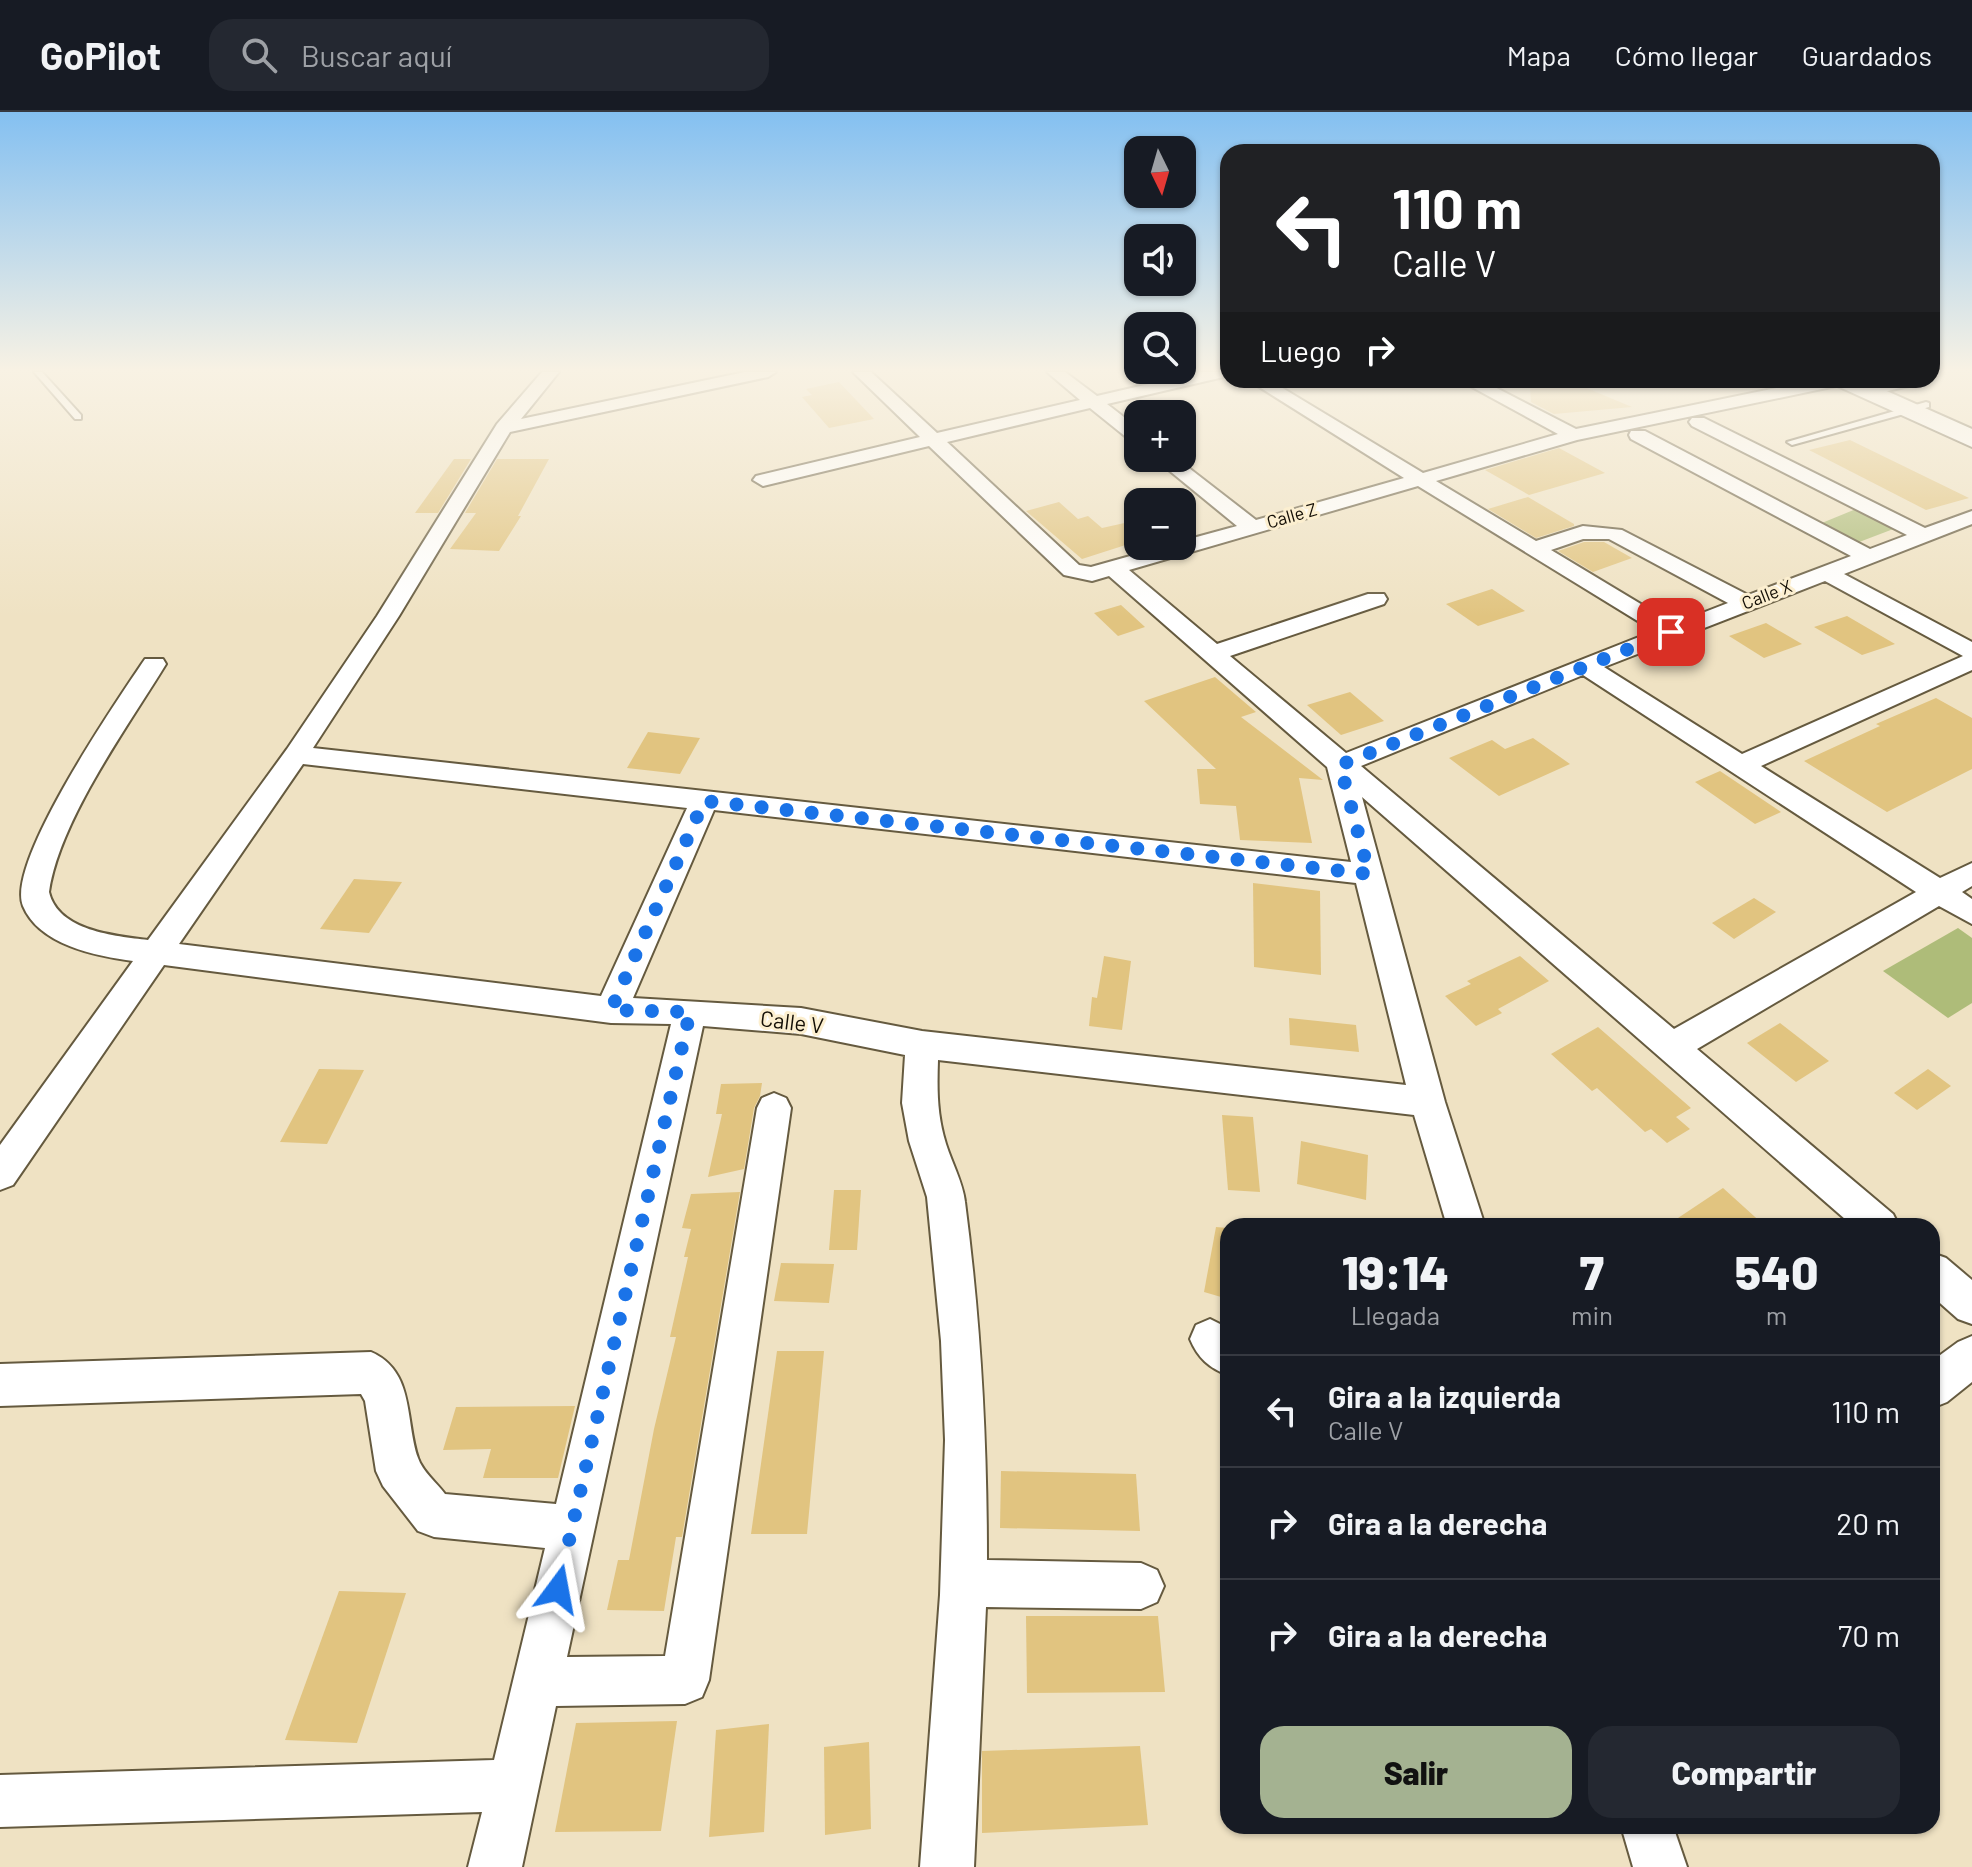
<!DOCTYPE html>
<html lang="es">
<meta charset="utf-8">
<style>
:root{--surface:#171b24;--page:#242831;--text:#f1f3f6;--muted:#9ea1a6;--line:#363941;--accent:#a4b291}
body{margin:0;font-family:Barlow,sans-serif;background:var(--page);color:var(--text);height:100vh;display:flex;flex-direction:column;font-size:30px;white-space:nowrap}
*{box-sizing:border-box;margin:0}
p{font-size:26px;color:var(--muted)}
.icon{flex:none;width:44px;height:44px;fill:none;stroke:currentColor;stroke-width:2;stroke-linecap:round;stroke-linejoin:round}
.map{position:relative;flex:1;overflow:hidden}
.side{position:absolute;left:1220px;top:1106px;width:720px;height:616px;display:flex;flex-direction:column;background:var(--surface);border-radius:24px;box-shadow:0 2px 6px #0004}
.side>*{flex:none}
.banner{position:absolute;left:1220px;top:32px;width:720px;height:244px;border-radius:24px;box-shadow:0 2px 6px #0004;background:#202124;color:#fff;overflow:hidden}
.needle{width:52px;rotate:175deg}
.tools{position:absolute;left:1124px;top:24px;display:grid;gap:16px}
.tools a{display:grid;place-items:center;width:72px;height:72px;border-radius:16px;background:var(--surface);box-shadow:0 2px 6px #0004;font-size:40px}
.pin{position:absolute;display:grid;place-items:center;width:68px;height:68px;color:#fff;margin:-34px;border-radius:16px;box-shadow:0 4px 12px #0006}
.me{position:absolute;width:88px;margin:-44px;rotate:13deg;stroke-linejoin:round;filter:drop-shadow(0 0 6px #0008)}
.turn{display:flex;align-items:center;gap:28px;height:168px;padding:0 40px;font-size:36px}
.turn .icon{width:104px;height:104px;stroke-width:2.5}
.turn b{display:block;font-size:56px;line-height:68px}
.then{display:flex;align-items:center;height:76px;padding:0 40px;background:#0003;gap:16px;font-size:30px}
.eta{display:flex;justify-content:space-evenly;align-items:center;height:136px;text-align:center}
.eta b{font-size:48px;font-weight:800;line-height:56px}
.button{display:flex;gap:16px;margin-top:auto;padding:16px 40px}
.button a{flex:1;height:92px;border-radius:24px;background:var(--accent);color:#111;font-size:32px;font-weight:800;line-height:92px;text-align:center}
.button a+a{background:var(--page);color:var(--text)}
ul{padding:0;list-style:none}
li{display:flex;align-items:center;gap:24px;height:112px;padding:0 40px;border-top:2px solid var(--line)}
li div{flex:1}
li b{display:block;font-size:30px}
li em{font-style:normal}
header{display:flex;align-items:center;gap:48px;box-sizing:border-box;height:112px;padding:0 40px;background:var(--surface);border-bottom:2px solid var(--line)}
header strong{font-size:38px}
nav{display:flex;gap:44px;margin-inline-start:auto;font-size:28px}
.search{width:560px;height:72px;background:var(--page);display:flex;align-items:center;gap:20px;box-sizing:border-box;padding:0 28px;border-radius:24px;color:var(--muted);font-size:30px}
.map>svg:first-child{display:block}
</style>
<header>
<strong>GoPilot</strong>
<div class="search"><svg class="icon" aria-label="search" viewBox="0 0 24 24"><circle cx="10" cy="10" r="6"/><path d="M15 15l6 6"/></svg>Buscar aquí</div>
<nav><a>Mapa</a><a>Cómo llegar</a><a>Guardados</a></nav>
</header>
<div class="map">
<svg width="1972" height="1755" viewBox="0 0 1972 1755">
<rect width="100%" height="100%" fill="#efe2c3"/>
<g fill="#aebc79">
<polygon points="1856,397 1896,416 1854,432 1817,413"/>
<polygon points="1958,816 1972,826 1972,891 1948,906 1883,859"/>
</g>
<g fill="#e1c480">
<polygon points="839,270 874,307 829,316 802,285 812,283 806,277"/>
<polygon points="1550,270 1584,275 1632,295 1554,302 1531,290 1530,276"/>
<polygon points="1850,328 1969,386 1926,398 1809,338"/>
<polygon points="1559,336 1605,361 1529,383 1485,358"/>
<polygon points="454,347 471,347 438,401 415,401"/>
<polygon points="497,347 549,347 518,404 521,404 499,439 450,437 476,401 465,401"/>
<polygon points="1528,385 1574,412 1574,414 1536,426 1488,397"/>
<polygon points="1059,390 1078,407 1088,404 1102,416 1138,408 1138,429 1082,447 1026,399"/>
<polygon points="1584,430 1604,430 1632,446 1593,460 1558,439"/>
<polygon points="1492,477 1525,499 1478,514 1446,492"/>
<polygon points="1121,493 1145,515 1118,524 1094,501"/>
<polygon points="1847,504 1895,532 1862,543 1814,515"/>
<polygon points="1766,511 1802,532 1764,546 1729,524"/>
<polygon points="1215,565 1256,600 1241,605 1323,668 1299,666 1312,731 1240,728 1236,694 1200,692 1197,657 1216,657 1144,589"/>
<polygon points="1350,580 1384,609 1341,623 1307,593"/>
<polygon points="1936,586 1972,606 1972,657 1887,700 1804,649 1880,614 1876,612"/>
<polygon points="648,620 700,626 680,662 627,656"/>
<polygon points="1533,626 1570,652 1499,684 1449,646 1492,628 1505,637"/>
<polygon points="1720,659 1781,700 1755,712 1695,670"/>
<polygon points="354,767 402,770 369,821 320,817"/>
<polygon points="1253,771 1320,779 1321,863 1254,855"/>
<polygon points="1754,786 1776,800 1734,827 1712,811"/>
<polygon points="1104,844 1131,849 1122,918 1089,914 1092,885 1097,886"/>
<polygon points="1520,844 1549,869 1498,897 1502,901 1476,914 1445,884 1471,872 1467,869"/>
<polygon points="1289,906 1356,913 1359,940 1290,933"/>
<polygon points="1780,911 1829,949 1796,970 1747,931"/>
<polygon points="1598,915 1691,996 1676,1005 1690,1017 1667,1031 1651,1017 1645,1020 1597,976 1592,979 1551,942"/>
<polygon points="319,957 364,958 327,1032 280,1030"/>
<polygon points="1928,957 1951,974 1917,998 1894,981"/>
<polygon points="762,971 760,984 754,996 744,1057 708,1065 722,1002 716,1002 721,972"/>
<polygon points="1222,1003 1253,1005 1260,1080 1228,1078"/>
<polygon points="1301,1029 1368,1043 1366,1088 1297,1072"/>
<polygon points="1723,1076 1765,1114 1666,1114"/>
<polygon points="834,1078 861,1078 857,1138 829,1138"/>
<polygon points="740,1080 682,1425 676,1425 664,1499 607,1498 618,1448 629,1448 654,1317 676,1225 670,1225 688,1145 684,1145 691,1117 682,1116 691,1082"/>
<polygon points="1216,1115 1228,1116 1228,1187 1204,1180"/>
<polygon points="781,1151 834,1152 829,1191 774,1189"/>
<polygon points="777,1239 824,1239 807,1422 751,1422"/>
<polygon points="575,1294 558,1366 483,1366 491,1337 443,1338 456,1295"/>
<polygon points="1001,1359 1136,1362 1140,1419 1000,1416"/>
<polygon points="339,1479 406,1481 357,1631 285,1628"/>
<polygon points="1026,1504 1158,1504 1165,1580 1027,1581"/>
<polygon points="677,1609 661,1719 555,1720 576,1611"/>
<polygon points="769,1612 764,1720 709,1725 716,1618"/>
<polygon points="869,1630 871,1717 825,1723 824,1635"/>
<polygon points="1140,1634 1148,1713 982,1721 982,1639"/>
</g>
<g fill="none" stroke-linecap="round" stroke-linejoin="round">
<defs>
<g id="lane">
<polygon points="34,260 42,260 81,303 81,307 75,307"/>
<polygon points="1926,290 1929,291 1929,295 1792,333 1787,330"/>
</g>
<g id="street">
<path d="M542,260H559L521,307L745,260H776L768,265L510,320L399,504L313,636L1351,750L1327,655L1109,464L1092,469L1064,463L929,334L763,374L753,368L756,364L920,325L853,260H871L937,321L1080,288L1047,260H1065L1097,284L1201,260H1228V264L1107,292L1138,316V331L1131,329L1090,296L947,330L1079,453L1091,455L1166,434H1182V429L1237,414L1154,346H1176L1256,408L1404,366L1248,268H1269L1423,361L1558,322L1459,268H1481L1576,317L1816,268H1850L1841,273L1577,328L1436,369L1536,429L1583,414L1622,418L1748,483L1851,444L1631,327L1629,323L1631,319H1645L1870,437L1907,423L1692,314L1689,310L1692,306H1704L1925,416L1972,399V412L1844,462L1972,530V558L1761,654L1940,766L1972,751V774L1962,780L1972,787V812L1939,794L1697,937L1893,1102L1899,1114H1853L1362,685L1445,990L1485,1114H1447L1414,1003L938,948C937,978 937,1004 946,1032C952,1051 963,1071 965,1090C981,1212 987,1325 987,1448L1141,1451L1157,1458L1164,1474L1157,1490L1141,1497L986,1495L974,1755H920L940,1483L945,1328L941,1229L927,1085L909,1029L902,991L905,943L801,922L703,914L567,1545L665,1544L757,996L762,986L774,981L786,986L791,996L709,1568L702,1585L685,1592L556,1594L522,1755H468L482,1700L0,1715V1663L494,1648L545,1436L434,1425L418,1419L383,1374L376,1359L365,1289L361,1282L0,1294V1252L371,1240C415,1259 405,1309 418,1346C422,1359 437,1371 445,1382L556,1392L671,912L611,911L164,853L13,1073L0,1078V1033L133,849C96,844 39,833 23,794C5,751 118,587 145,547H163L166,552C128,614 59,709 49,780C58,819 115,824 148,828L287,637L377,504L497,312ZM1418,374L1654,519L1346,641L1230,544L1384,492L1387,487L1384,482H1368L1217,532L1129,458ZM1583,427H1609L1728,491L1674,512L1551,438ZM1825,469L1963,544L1742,642L1604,555ZM1583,563L1916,780L1674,917L1361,654ZM303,652L687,696L601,884L179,832ZM714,698L1356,771L1406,973L922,919L801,896L633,886Z"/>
<polygon points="1890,268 1920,268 1917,272 1867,284 1858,279 1861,275"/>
<polygon points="1932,1141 1946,1146 1972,1168 1972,1212 1958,1207 1932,1184"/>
<path d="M1210,1207L1228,1216V1263C1209,1256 1198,1246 1190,1227L1196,1213Z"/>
<polygon points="1972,1224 1972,1270 1947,1290 1932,1296 1932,1249 1958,1230"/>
<polygon points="1621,1714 1673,1714 1687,1755 1633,1755"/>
</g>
<polygon id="primary" points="1831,268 1862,268 1972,317 1972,335 1835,273"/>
</defs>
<use href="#lane" stroke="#655a3f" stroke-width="4"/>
<use href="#street" stroke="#655a3f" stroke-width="4"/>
<use href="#primary" stroke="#655a3f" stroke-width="4"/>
<use href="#lane" fill="#fff" fill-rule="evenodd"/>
<use href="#street" fill="#fff" fill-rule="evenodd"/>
<use href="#primary" fill="#fff" fill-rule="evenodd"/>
</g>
<linearGradient id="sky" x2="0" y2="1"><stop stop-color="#84c0f1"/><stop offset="0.51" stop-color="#f8f2e4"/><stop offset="1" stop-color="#f8f2e4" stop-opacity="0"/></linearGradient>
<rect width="1972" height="505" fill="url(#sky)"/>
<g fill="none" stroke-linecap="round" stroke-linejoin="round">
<polyline stroke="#1a73e8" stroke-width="14" stroke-dasharray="0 25.2" points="558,1477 690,900 611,898 704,689 1369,762 1340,653 1671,520"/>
</g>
<g text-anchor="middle" stroke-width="6" stroke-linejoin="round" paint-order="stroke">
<g font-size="18" fill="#130e05" stroke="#fcefd0">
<text transform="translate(1292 404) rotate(-16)" y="6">Calle Z</text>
<text transform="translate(1767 483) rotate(-21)" y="6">Calle X</text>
</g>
<g font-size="22" fill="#130e05" stroke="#fcefd0">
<text transform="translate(792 910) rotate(7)" y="8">Calle V</text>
</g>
</g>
</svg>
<div class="tools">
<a><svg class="needle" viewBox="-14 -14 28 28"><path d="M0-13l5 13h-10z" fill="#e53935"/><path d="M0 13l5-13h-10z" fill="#9ea1a6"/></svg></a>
<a><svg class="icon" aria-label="sound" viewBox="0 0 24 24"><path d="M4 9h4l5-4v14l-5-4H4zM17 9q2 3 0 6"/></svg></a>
<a><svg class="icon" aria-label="search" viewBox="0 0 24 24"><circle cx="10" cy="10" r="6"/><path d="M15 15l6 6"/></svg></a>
<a>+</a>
<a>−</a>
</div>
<div class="pin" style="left:1671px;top:520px;background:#d93025"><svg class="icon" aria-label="arrive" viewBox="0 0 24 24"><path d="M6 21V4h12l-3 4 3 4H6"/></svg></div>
<svg class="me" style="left:558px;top:1477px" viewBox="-20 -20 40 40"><path d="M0-17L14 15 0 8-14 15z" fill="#1a73e8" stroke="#fff" stroke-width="4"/></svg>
<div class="banner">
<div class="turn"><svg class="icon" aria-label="left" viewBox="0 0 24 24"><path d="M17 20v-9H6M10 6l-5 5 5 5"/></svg><div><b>110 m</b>Calle V</div></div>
<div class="then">Luego<svg class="icon" aria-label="right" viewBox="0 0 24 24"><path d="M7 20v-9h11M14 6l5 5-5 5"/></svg></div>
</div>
<section class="side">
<div class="eta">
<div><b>19:14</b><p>Llegada</p></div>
<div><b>7</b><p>min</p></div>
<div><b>540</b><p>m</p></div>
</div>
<ul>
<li><svg class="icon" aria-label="left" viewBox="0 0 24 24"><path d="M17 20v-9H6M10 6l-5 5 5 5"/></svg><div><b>Gira a la izquierda</b><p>Calle V</p></div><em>110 m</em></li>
<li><svg class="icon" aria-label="right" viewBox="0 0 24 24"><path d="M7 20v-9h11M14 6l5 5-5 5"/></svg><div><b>Gira a la derecha</b></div><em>20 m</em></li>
<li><svg class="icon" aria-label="right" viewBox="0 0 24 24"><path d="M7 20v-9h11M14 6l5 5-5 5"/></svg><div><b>Gira a la derecha</b></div><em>70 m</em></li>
</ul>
<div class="button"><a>Salir</a><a>Compartir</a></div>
</section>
</div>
